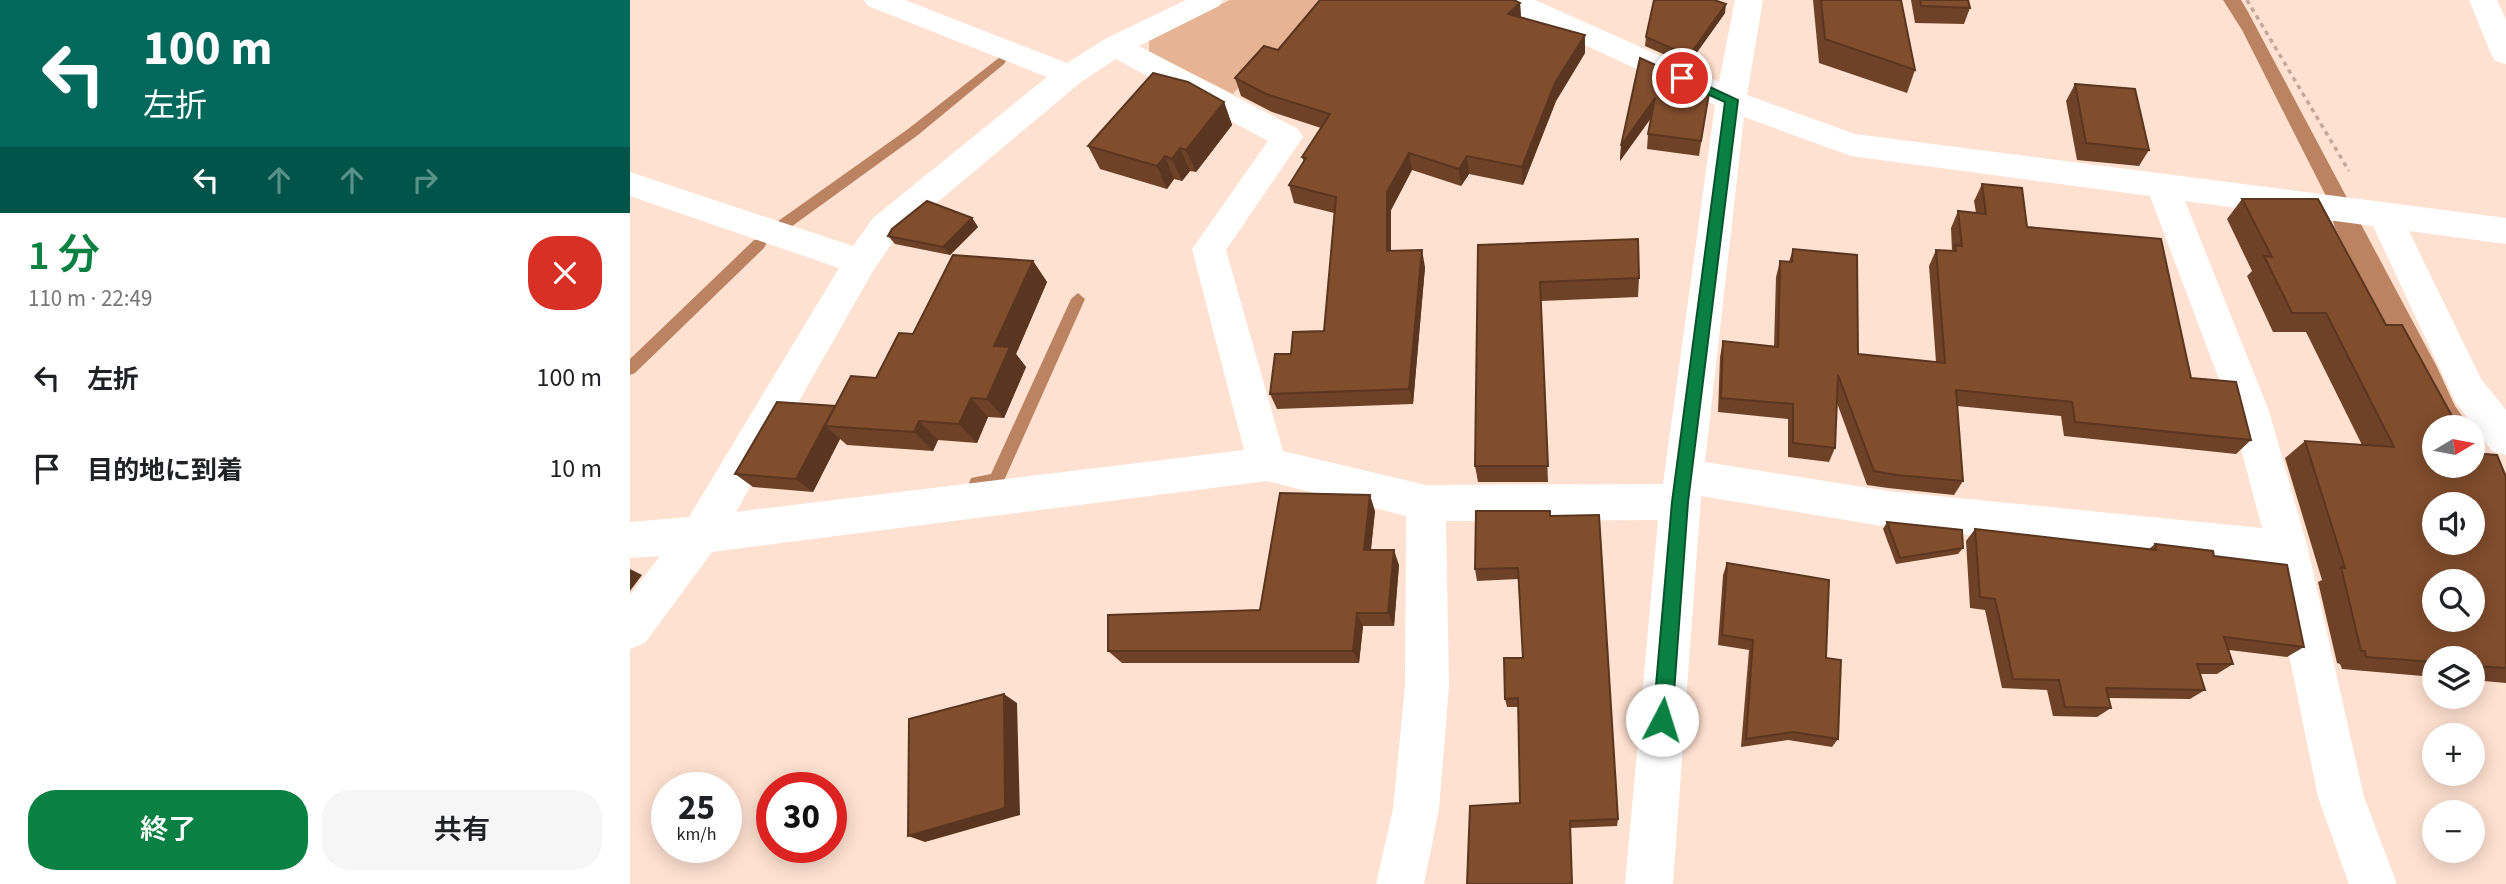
<!DOCTYPE html>
<html lang="ja">
<meta charset="utf-8">
<style>
:root{--surface:#fff;--page:#f6f6f6;--text:#202124;--muted:#757577;--accent:#0b8043}
body{margin:0;font-family:"Source Sans 3","Noto Sans JP",sans-serif;background:var(--page);color:var(--text);height:100vh;display:flex;flex-direction:column;font-size:26px;white-space:nowrap}
*{box-sizing:border-box;margin:0}
p{font-size:23px;color:var(--muted)}
.icon{flex:none;width:38px;height:38px;fill:none;stroke:currentColor;stroke-width:2;stroke-linecap:round;stroke-linejoin:round}
.map{position:relative;flex:1;overflow:hidden}
.drawer{display:flex;flex-direction:column;background:var(--surface);width:630px}
.drawer>*{flex:none}
.top-card{background:#00695c;color:#fff;overflow:hidden}
.needle{width:46px;rotate:80deg}
.controls{position:absolute;left:1792px;top:415px;display:grid;gap:14px}
.controls a{display:grid;place-items:center;width:63px;height:63px;border-radius:50%;background:var(--surface);box-shadow:0 4px 18px #0003;font-size:35px}
.speed{position:absolute;left:21px;top:772px;display:flex;gap:14px;font-size:35px;font-weight:700;text-align:center}
.speed>*{display:grid;place-content:center;width:91px;height:91px;border-radius:50%;background:var(--surface);box-shadow:0 4px 18px #0003;line-height:1}
.speed small{font-size:18px;font-weight:400}
.speed .limit{border:10px solid #d22;background:#fff;color:#111}
.pin{position:absolute;display:grid;place-items:center;width:60px;height:60px;color:#fff;margin:-30px;border:4px solid #fff;border-radius:50%;box-shadow:0 2px 7px #0007}
.me{position:absolute;width:77px;margin:-38px;rotate:5deg;stroke-linejoin:round;filter:drop-shadow(0 0 5px #0008)}
.turn{display:flex;align-items:center;gap:24px;height:147px;padding:0 28px;font-size:32px}
.turn .icon{width:91px;height:91px;stroke-width:2.5}
.turn b{display:block;font-size:49px;line-height:60px}
.lanes{display:flex;align-items:center;height:66px;padding:0 28px;background:#0003;justify-content:center;gap:35px;direction:ltr}
.lanes .off{opacity:.35}
.round{display:grid;place-items:center;flex:none;width:74px;height:74px;border-radius:28px;background:var(--page)}
.head{display:flex;align-items:center;justify-content:space-between;height:119px;padding:0 28px}
h1{font-size:42px;font-weight:600;line-height:52px;color:var(--accent)}
.primary-button{display:flex;gap:14px;margin-top:auto;padding:14px 28px}
.primary-button a{flex:1;height:80px;border-radius:28px;background:var(--accent);color:#fff;font-size:28px;font-weight:600;line-height:80px;text-align:center}
.primary-button a+a{background:var(--page);color:var(--text)}
ul{padding:0;list-style:none}
li{display:flex;align-items:center;gap:21px;height:91px;padding:0 28px}
li div{flex:1}
li b{display:block;font-size:26px}
li em{font-style:normal}
main{display:flex;flex:1;min-height:0}
.map>svg:first-child{display:block}
</style>
<main>
<section class="drawer">
<div class="top-card">
<div class="turn"><svg class="icon" aria-label="left" viewBox="0 0 24 24"><path d="M17 20v-9H6M10 6l-5 5 5 5"/></svg><div><b>100 m</b>左折</div></div>
<div class="lanes"><svg class="icon" aria-label="left" viewBox="0 0 24 24"><path d="M17 20v-9H6M10 6l-5 5 5 5"/></svg><svg class="icon off" aria-label="ahead" viewBox="0 0 24 24"><path d="M12 20V5M6 11l6-6 6 6"/></svg><svg class="icon off" aria-label="ahead" viewBox="0 0 24 24"><path d="M12 20V5M6 11l6-6 6 6"/></svg><svg class="icon off" aria-label="right" viewBox="0 0 24 24"><path d="M7 20v-9h11M14 6l5 5-5 5"/></svg></div>
</div>
<div class="head"><div><h1>1 分</h1><p>110 m · 22:49</p></div><a class="round" style="background:#d93025;color:#fff"><svg class="icon" aria-label="close" viewBox="0 0 24 24"><path d="M6 6l12 12M18 6L6 18"/></svg></a></div>
<ul>
<li><svg class="icon" aria-label="left" viewBox="0 0 24 24"><path d="M17 20v-9H6M10 6l-5 5 5 5"/></svg><div><b>左折</b></div><em>100 m</em></li>
<li><svg class="icon" aria-label="arrive" viewBox="0 0 24 24"><path d="M6 21V4h12l-3 4 3 4H6"/></svg><div><b>目的地に到着</b></div><em>10 m</em></li>
</ul>
<div class="primary-button"><a>終了</a><a>共有</a></div>
</section>
<div class="map">
<svg width="1876" height="884" viewBox="0 0 1876 884">
<rect width="100%" height="100%" fill="#fee1d0"/>
<polygon fill="#e7b395" points="600,0 707,0 653,65 633,59 603,94 519,52 519,39"/>
<polygon fill="#bb8362" points="1593,0 1611,0 1617,10 1807,367 1825,406 1840,427 1811,427 1803,416 1705,228 1695,194 1612,30"/>
<g fill="none" stroke-linecap="round" stroke-linejoin="round">
<g fill="#bb8362" fill-rule="evenodd">
<polygon points="370,57 376,61 374,64 288,135 154,232 144,232 142,228 144,224 278,129"/>
<polygon points="129,239 134,240 136,244 134,248 5,373 0,375 0,359 124,240"/>
<polygon points="448,293 455,299 372,485 347,490 341,488 339,483 341,478 361,474 441,299"/>
</g>
<polyline stroke="#c2a99b" stroke-width="3.5" stroke-dasharray="4.5 4.5" stroke-linecap="butt" points="1617,0 1719,171"/>
<g fill="#fff" fill-rule="evenodd">
<path d="M234,0H275L437,63L475,39L556,0H593L589,6L509,46L668,129L673,137L596,250L653,451L796,485L1033,484L1085,105L870,6L866,0H905L1089,82L1105,0H1133L1117,95L1225,134L1876,218V244L1779,231L1851,379L1876,410V455L1862,451L1825,401L1743,226L1555,201L1639,411L1678,549L1734,797L1767,884H1719L1688,797L1641,566L1258,527L1071,496L1043,884H995L1028,520L816,521L819,686L809,809L794,884H746L763,809L775,686L776,516L637,481L82,552L15,643L0,649V595L30,556L0,558V522L59,517L209,268L0,196V172L223,246L243,218L417,77L238,6ZM486,59L638,141L562,249L614,450L106,512L243,271L267,236L451,82ZM1114,117L1221,156L1520,196L1601,411L1632,528L1258,491L1075,462Z"/>
<polygon points="1839,0 1867,0 1876,20 1876,64 1865,61 1861,54"/>
</g>
</g>
<g fill="#6e4227">
<polygon points="1183,0 1271,0 1285,70 1277,93 1189,63"/>
<polygon points="1281,0 1338,0 1340,8 1334,24 1285,23"/>
<polygon points="890,3 891,17 955,35 955,53 926,101 893,185 839,174 831,186 782,170 761,210 761,251 795,267 783,404 647,409 640,394 661,354 694,331 704,213 664,203 659,185 674,162 672,157 691,128 642,112 611,96 605,78 648,50"/>
<polygon points="1095,13 1058,65 1015,46 1016,37"/>
<polygon points="1445,84 1519,150 1509,166 1447,160 1436,101"/>
<polygon points="1042,88 1079,93 1069,156 1017,149 1018,134 1022,117 990,161 991,146"/>
<polygon points="594,102 602,125 566,172 560,171 552,181 544,179 537,189 470,169 458,146"/>
<polygon points="1352,184 1561,378 1621,440 1606,454 1434,436 1431,416 1327,406 1333,481 1324,495 1258,488 1237,485 1207,403 1205,448 1199,462 1158,457 1158,419 1088,412 1090,357 1093,341 1144,346 1146,277 1150,261 1159,262 1163,249 1228,354 1306,362 1299,266 1306,250 1322,251 1321,228 1328,211 1346,213 1344,201"/>
<polygon points="1612,199 1804,427 1876,477 1876,683 1843,680 1843,658 1804,658 1804,677 1712,669 1710,664 1707,663 1688,582 1692,580 1655,458 1675,441 1732,445 1676,332 1643,332 1617,276 1622,271 1597,219"/>
<polygon points="342,218 348,227 320,255 265,244 258,236"/>
<polygon points="848,245 1009,278 1008,297 911,301 918,482 848,482 845,466"/>
<polygon points="403,261 417,282 386,354 396,367 374,418 358,417 347,443 308,440 303,451 217,445 210,439 183,492 123,487 105,474 205,407 246,378 283,334"/>
<polygon points="745,511 741,550 769,565 764,626 733,626 729,663 492,663 478,651 630,610"/>
<polygon points="920,516 988,819 987,826 940,828 890,803 888,707 877,707 875,699 893,658 888,579 847,581 845,569"/>
<polygon points="1257,522 1333,548 1328,554 1266,564 1253,529"/>
<polygon points="1345,529 1519,549 1525,544 1584,556 1674,647 1657,657 1599,650 1603,664 1587,674 1570,674 1575,690 1560,699 1478,698 1481,708 1467,717 1423,716 1417,690 1372,688 1355,610 1340,608 1336,541"/>
<polygon points="1097,563 1196,658 1208,739 1202,747 1158,740 1111,747 1119,650 1088,645 1093,575"/>
</g>
<g fill="#5a3620">
<polygon points="890,3 891,21 878,14"/>
<polygon points="1096,4 1095,13 1058,65 1059,56"/>
<polygon points="955,35 955,53 926,101 893,185 892,167 925,83"/>
<polygon points="1043,73 1042,88 1033,87"/>
<polygon points="1025,98 1024,113 990,161 991,146"/>
<polygon points="594,102 602,125 566,172 556,150"/>
<polygon points="550,148 560,171 552,181 542,159"/>
<polygon points="779,153 782,170 761,210 761,268 757,251 757,192"/>
<polygon points="535,156 544,179 537,189 527,166"/>
<polygon points="837,156 839,174 831,186 829,169"/>
<polygon points="342,218 348,227 320,255 313,247"/>
<polygon points="792,250 795,267 783,404 779,389"/>
<polygon points="403,261 417,282 386,354 396,367 374,418 357,399 364,346"/>
<polygon points="341,398 358,417 347,443 329,424"/>
<polygon points="205,406 195,426 210,439 183,492 166,479"/>
<polygon points="289,421 308,440 303,451 284,432"/>
<polygon points="740,495 745,511 739,565 734,550"/>
<polygon points="764,550 769,565 764,626 758,613"/>
<polygon points="0,569 12,575 0,591"/>
<polygon points="727,613 733,626 729,663 723,651"/>
<polygon points="374,694 387,703 390,815 295,842 278,836"/>
</g>
<g fill="#804d2d" stroke="#5a3620" stroke-width="2" fill-rule="evenodd">
<polygon points="690,0 884,0 890,3 878,14 955,35 925,83 892,167 837,156 829,169 779,153 757,192 757,251 792,250 779,389 640,394 645,354 661,354 663,332 694,331 706,197 659,185 676,158 672,157 700,114 636,94 605,78 634,46 648,50"/>
<polygon points="1024,0 1084,0 1096,4 1059,56 1016,37"/>
<polygon points="1191,0 1271,0 1285,70 1195,39"/>
<polygon points="1290,0 1338,0 1340,8 1291,6"/>
<polygon points="1010,58 1043,73 1033,87 1079,93 1071,141 1018,134 1025,98 991,146"/>
<polygon points="523,73 558,82 594,102 556,150 550,148 542,159 535,156 527,166 458,146"/>
<polygon points="1445,84 1505,89 1519,150 1456,143"/>
<polygon points="1352,184 1392,188 1397,227 1531,239 1561,378 1606,382 1621,440 1445,422 1442,402 1326,390 1333,481 1266,475 1244,471 1208,375 1205,448 1163,443 1163,404 1091,398 1093,341 1148,347 1150,261 1162,262 1163,249 1227,255 1228,354 1315,363 1306,250 1326,251 1325,245 1332,246 1328,211 1356,214"/>
<path d="M1612,199H1688L1756,325H1772L1828,427H1804V466H1843V453L1867,455L1876,477V668L1843,666V658H1804V662L1736,657L1735,651H1731L1711,567L1715,568L1675,441L1764,447L1696,313H1662L1634,256L1642,257ZM1804,504H1843V542H1804ZM1804,581H1843V620H1804Z"/>
<polygon points="297,201 342,218 313,247 258,236 262,229"/>
<polygon points="1008,239 1009,278 910,282 918,466 845,466 848,245"/>
<polygon points="323,255 403,261 364,346 380,347 357,399 341,398 329,424 289,421 284,432 195,426 221,376 246,378 269,333 283,334"/>
<polygon points="147,402 205,406 166,479 105,474"/>
<polygon points="650,493 740,495 734,550 764,550 758,613 727,613 723,651 478,651 478,615 630,610"/>
<polygon points="846,511 920,511 920,516 969,515 988,819 940,821 942,884 837,884 840,806 890,803 888,698 875,699 874,658 893,658 888,568 845,569"/>
<polygon points="1257,522 1332,530 1333,548 1270,558"/>
<polygon points="1345,529 1526,550 1525,544 1583,551 1584,556 1657,565 1674,647 1594,637 1603,664 1567,664 1575,690 1476,688 1481,708 1435,707 1429,680 1383,679 1365,599 1350,597"/>
<polygon points="1097,563 1199,580 1196,658 1211,660 1208,739 1163,732 1116,739 1123,640 1092,635"/>
<polygon points="374,694 375,808 278,836 279,719"/>
</g>
<polygon fill="#0b8043" stroke="#07532c" stroke-width="2" points="1052,74 1108,100 1058,502 1042,720 1039,727 1032,730 1026,727 1023,720 1042,502 1095,102 1048,81 1046,78"/>
</svg>
<div class="controls">
<a><svg class="needle" viewBox="-14 -14 28 28"><path d="M0-13l5 13h-10z" fill="#e53935"/><path d="M0 13l5-13h-10z" fill="#757577"/></svg></a>
<a><svg class="icon" aria-label="sound" viewBox="0 0 24 24"><path d="M4 9h4l5-4v14l-5-4H4zM17 9q2 3 0 6"/></svg></a>
<a><svg class="icon" aria-label="search" viewBox="0 0 24 24"><circle cx="10" cy="10" r="6"/><path d="M15 15l6 6"/></svg></a>
<a><svg class="icon" aria-label="layers" viewBox="0 0 24 24"><path d="M12 4l9 5-9 5-9-5zM3 14l9 5 9-5"/></svg></a>
<a>+</a>
<a>−</a>
</div>
<div class="speed"><div>25<small>km/h</small></div><div class="limit">30</div></div>
<div class="pin" style="left:1052px;top:78px;background:#d93025"><svg class="icon" aria-label="arrive" viewBox="0 0 24 24"><path d="M6 21V4h12l-3 4 3 4H6"/></svg></div>
<svg class="me" style="left:1032px;top:720px" viewBox="-20 -20 40 40"><circle r="19" fill="#fff"/><path d="M0-13L10 11 0 6-10 11z" fill="#0b8043"/></svg>
</div>
</main>
